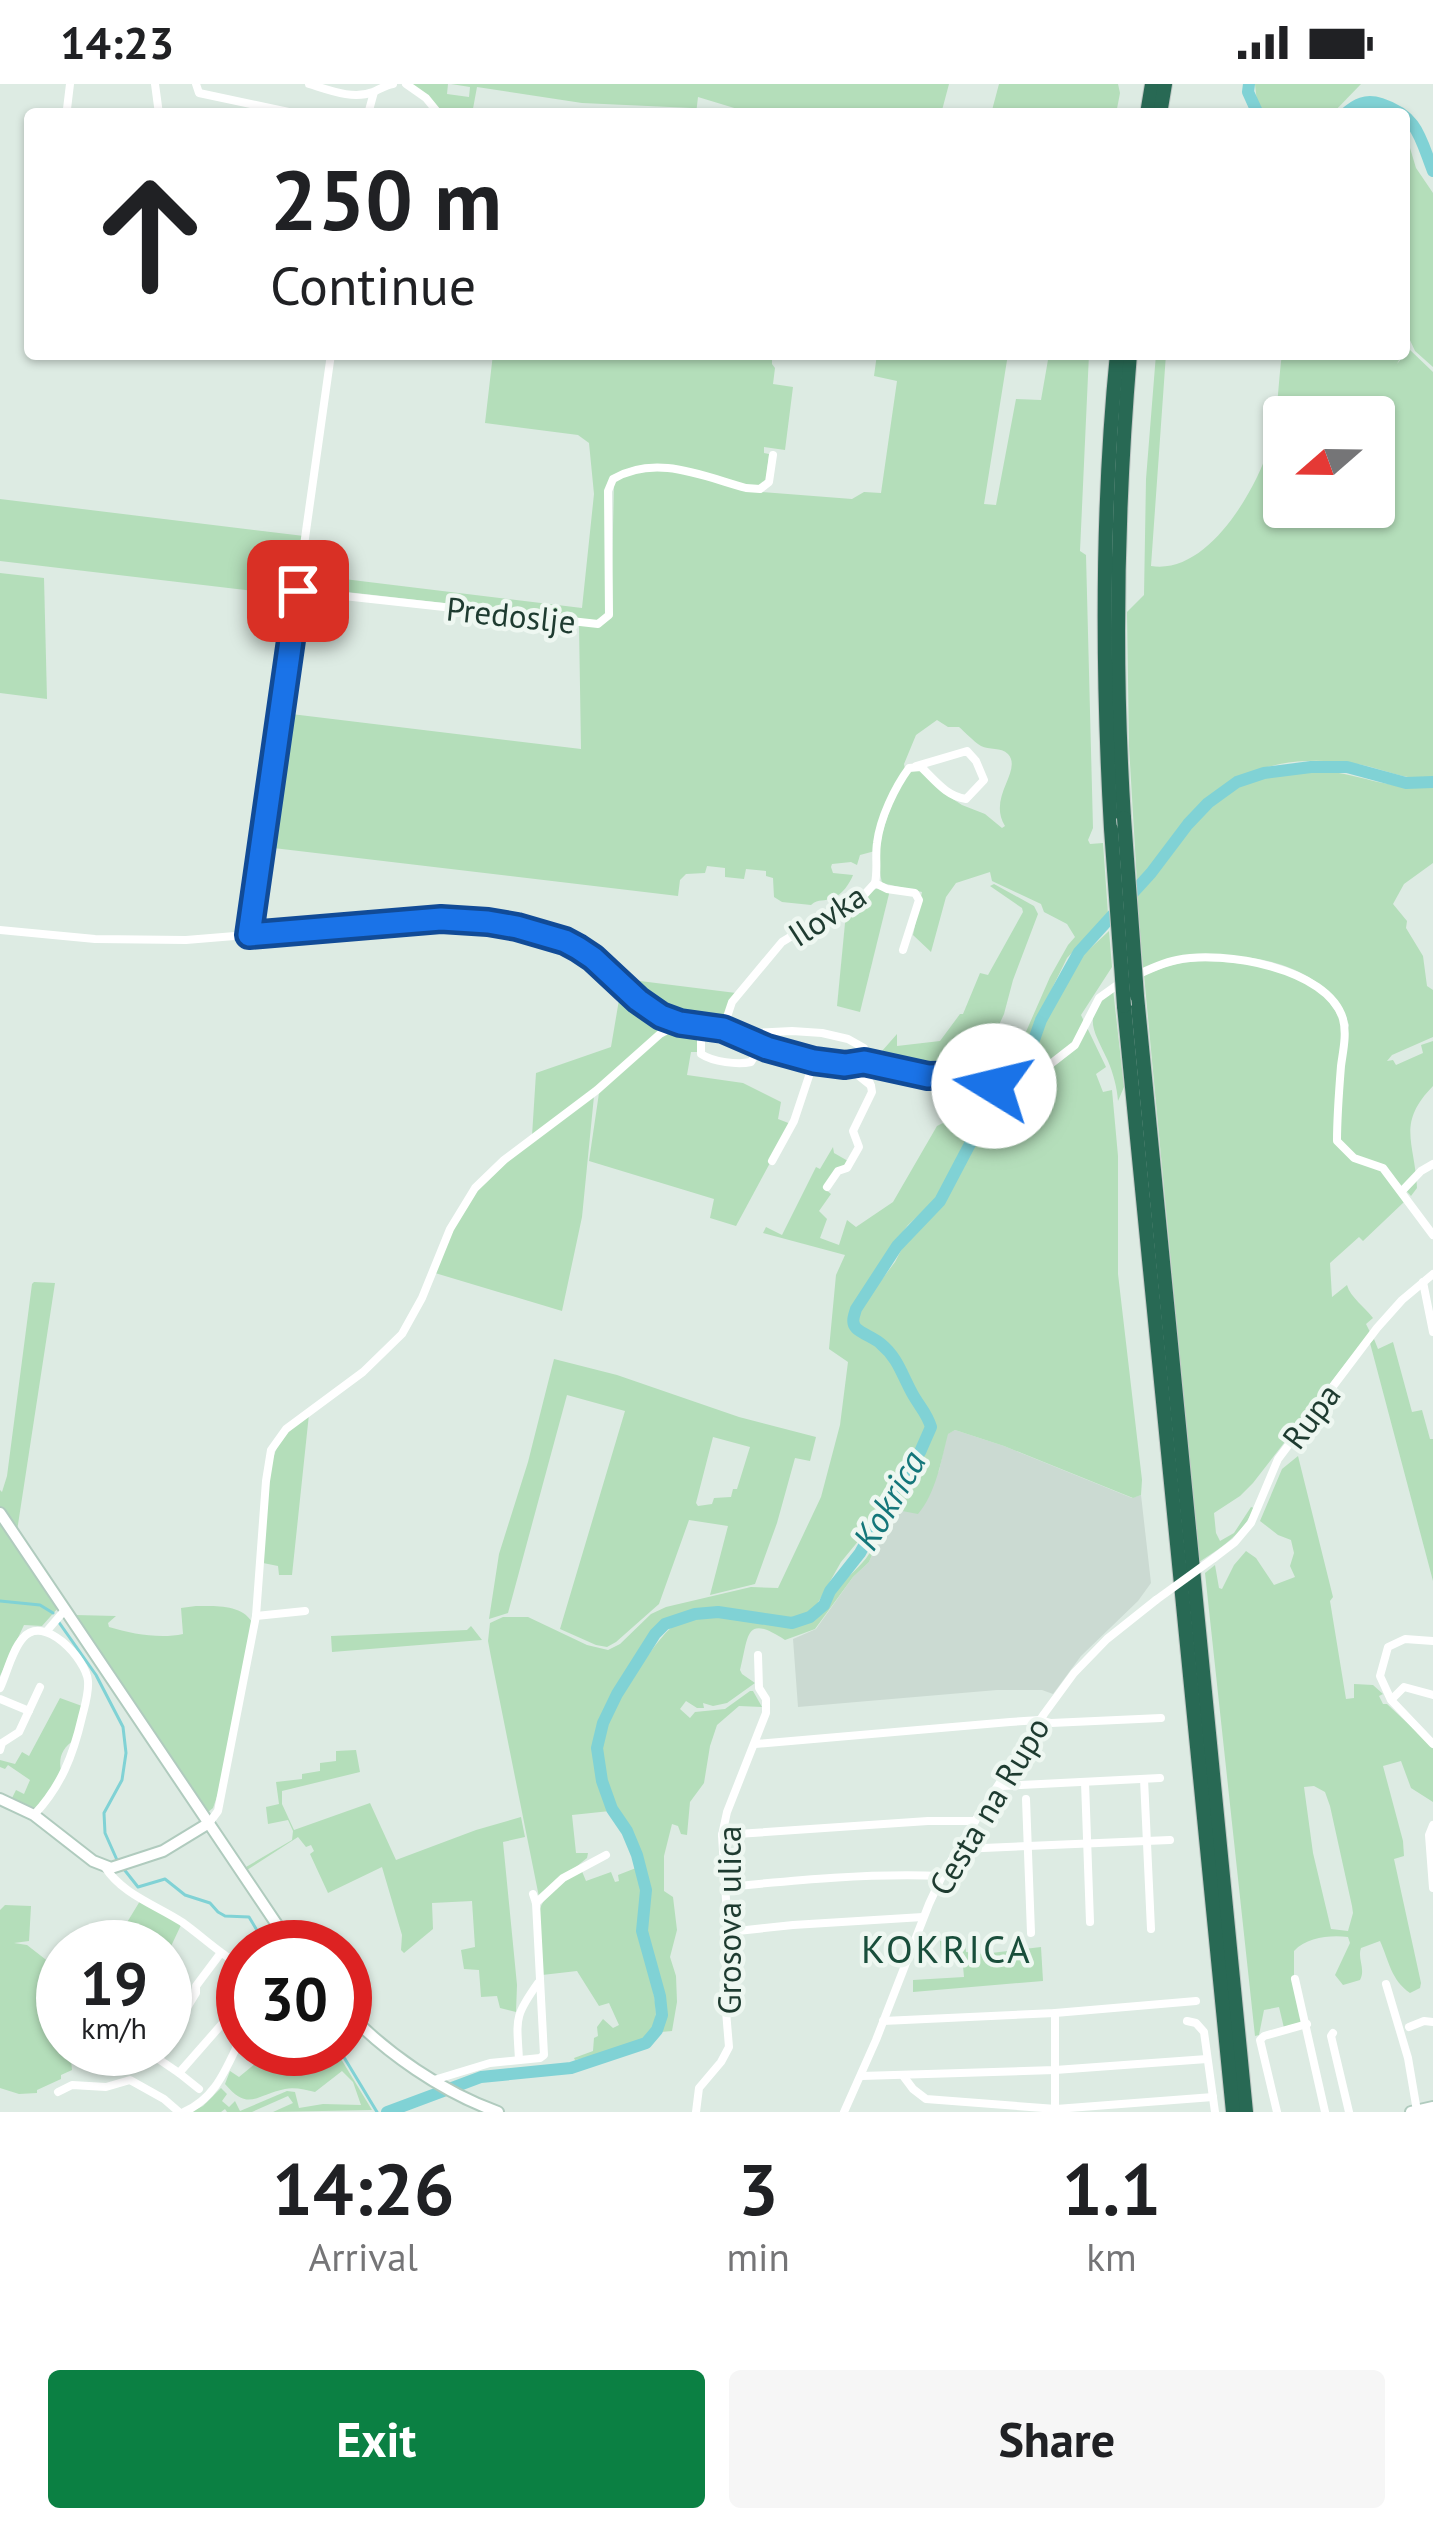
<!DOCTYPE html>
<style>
:root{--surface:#fff;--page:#f6f6f6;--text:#202124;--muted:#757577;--accent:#0b8043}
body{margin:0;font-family:"PT Sans",sans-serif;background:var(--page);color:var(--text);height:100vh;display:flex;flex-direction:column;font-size:45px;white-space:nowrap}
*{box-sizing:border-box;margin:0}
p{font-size:39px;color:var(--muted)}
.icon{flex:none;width:66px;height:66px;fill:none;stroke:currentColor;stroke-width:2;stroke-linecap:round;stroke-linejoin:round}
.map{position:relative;height:2028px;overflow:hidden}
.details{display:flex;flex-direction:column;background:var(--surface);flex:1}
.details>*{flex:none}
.top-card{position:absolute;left:24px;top:24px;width:1386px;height:252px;border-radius:12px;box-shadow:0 3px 9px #0004;background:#fff;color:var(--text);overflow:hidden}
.needle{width:78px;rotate:250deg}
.fabs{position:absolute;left:1263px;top:312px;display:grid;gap:24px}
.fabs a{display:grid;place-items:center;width:132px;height:132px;border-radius:12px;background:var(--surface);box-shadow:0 3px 9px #0004;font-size:60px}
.speed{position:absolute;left:36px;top:1836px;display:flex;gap:24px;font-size:60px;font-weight:700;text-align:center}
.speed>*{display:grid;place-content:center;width:156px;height:156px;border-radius:50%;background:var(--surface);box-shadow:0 3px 9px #0004;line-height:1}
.speed small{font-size:30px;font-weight:400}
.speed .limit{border:18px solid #d22;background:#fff;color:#111}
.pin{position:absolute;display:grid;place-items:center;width:102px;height:102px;color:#fff;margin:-51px;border-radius:24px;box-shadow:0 6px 18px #0006}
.me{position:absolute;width:132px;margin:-66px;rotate:279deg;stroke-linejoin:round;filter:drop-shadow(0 0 9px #0008)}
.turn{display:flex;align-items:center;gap:42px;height:252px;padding:0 48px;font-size:54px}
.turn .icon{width:156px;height:156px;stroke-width:2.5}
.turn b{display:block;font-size:84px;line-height:102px}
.eta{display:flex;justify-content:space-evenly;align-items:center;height:204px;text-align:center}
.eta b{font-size:72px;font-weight:700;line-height:84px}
.primary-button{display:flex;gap:24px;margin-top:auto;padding:24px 48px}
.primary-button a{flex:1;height:138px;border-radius:12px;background:var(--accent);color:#fff;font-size:48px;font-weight:700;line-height:138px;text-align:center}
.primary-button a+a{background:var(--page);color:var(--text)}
.status{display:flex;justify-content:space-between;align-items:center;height:84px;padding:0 60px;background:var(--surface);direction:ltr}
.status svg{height:33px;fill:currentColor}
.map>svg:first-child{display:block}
</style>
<div class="status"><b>14:23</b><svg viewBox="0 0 49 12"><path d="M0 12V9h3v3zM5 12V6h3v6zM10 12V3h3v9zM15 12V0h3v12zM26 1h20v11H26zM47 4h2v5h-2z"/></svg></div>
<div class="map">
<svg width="1433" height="2028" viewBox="0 0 1433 2028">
<rect width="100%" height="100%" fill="#ddebe3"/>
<polygon fill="#cbdad2" points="955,1346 1004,1362 1132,1414 1141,1411 1151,1499 1138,1517 1081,1572 1053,1610 1042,1606 997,1606 798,1623 793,1555 816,1545 853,1493 869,1478 878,1456 898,1425 939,1387 947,1350"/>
<g fill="#b4deba" fill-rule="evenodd">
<polygon points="409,0 448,0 447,10 469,13 470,3 451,0 949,0 941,30 754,30 698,13 696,30 692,30 692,24 582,19 477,3 472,30 441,30"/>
<polygon points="999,0 1118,0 1120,9 1116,30 991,30"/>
<polygon points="1255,0 1361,0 1332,30 1263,30 1257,19"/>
<polygon points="1404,44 1416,84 1433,109 1433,283 1415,267 1409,254 1404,268"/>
<path d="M1409,265L1433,288V693C1406,699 1379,682 1351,679C1231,665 1207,720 1137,799L1129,662L1127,528L1144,511L1146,395L1156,270H1166L1151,482C1207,491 1254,409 1269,364C1278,338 1278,298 1282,270H1402L1397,280ZM1374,333V423H1284V333Z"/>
<path d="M493,270H772V280L775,284L773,300L793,303L785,366L764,363V369L769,370L766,397L761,401L748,402C705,390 651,364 610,395L606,531L601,537L303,503V490L582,524L594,410L589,359L578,351L485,339Z"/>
<path d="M877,270H1008L984,420L996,421L1016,315L1041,316L1049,270H1089L1080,467L1086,471L1093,744L1088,756L1090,760L1103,759L1108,830L1067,874L1037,935L1027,963L1000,1002L990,997L1004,976L1018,966L1050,893L1068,861L1075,853L1067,840L1044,828L1041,820L992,797L990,788L956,799L946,813L931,868L913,851L922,808L882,799C873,760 888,728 905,692L912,687H921L942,708L962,721L985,730L1002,744L1005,742C987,713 1023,687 1008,670C1001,663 989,666 981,662C973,657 965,648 959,643H948L937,636L916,651L904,680L905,685L879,742L875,767L860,771L857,781L851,778L832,780L831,783L833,789L853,791C850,799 842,811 833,814C824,818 819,814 811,821L782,818L774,813L773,794L766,792V787L746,785L744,795L725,793V784L707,782L705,789L686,790L680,796L678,812L265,763L283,629L581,665L579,541L599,543L611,534L614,398L634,388L661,383L748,407L852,415L864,408L881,409L897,297L874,292Z"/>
<polygon points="0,415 304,452 296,512 0,477"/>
<polygon points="0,489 44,494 47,615 0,609"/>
<path d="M1312,686C1354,687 1391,708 1433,702V779L1404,800L1393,820L1407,837L1406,844L1423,872L1427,902L1433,906V953L1392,971L1387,977L1393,976L1396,981L1423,969L1421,961L1433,957V1002C1396,1040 1415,1058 1417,1104L1411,1112L1397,1097L1404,1118L1363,1157L1359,1153L1330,1179L1332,1213L1347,1201C1350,1213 1365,1223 1373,1234L1366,1240L1370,1248L1253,1399L1240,1412L1214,1429L1216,1449L1220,1457L1234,1449L1251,1423L1254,1424C1243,1450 1222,1463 1199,1478L1144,891C1156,887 1168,881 1181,879C1213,873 1286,882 1312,901C1329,913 1337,930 1347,947L1349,941C1332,890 1268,869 1217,873C1193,875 1168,881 1143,885L1137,810C1171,773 1193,725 1238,700C1259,689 1289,690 1312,686Z"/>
<path d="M994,800L1034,822L1038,830L1013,896L1004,930L998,943L980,954L982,956L963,977L971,986L965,989H927L926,984C908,985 890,984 875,975L897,950V962L940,957L960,930H963L980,889L988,891L1023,828L1022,824L990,802Z"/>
<polygon points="880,804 888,807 889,810 860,928 837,922 846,829 872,806"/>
<path d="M1109,847L1112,883L1081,931L1106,983L1096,990L1103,1008L1112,1006L1118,1072V1190L1142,1396L1141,1411L1133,1414L1004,1362L955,1346L948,1350C941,1377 936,1409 918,1430L897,1426L878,1456L869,1478L853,1493L815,1545L785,1556C745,1530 749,1550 740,1586L742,1590L755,1599L727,1619L713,1622L703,1619L704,1624H697L686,1617L680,1625L690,1634L695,1628L725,1625L750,1607H753L762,1623L739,1622L717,1641L710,1662L704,1699L690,1718L687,1751L681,1750L678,1742L672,1740L664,1772V1807L673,1813L677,1846L670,1873L676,1892L677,1918L672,1947L661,1948C669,1910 645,1878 644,1842C643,1822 651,1808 646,1788C632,1740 587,1697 605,1644C613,1623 658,1550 676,1540C719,1516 776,1555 810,1538C824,1532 830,1516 838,1504C847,1492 861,1483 869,1470C883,1447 889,1420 903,1396C912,1379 932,1362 933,1341C934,1329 923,1320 917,1309C913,1302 911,1293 906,1285C896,1266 878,1252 859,1243L858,1227L895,1178L908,1153L945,1116L977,1058L1027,980L1043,941L1075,884L1084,870Z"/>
<path d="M616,894L736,909C732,916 728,929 722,936C700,960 634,909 616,894Z"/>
<polygon points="621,904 671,941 612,992 532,1052 536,989 611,963"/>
<path d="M1113,905L1124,1003L1118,1017C1117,1003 1113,989 1108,977C1093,944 1081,933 1113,905Z"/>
<polygon points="680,943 696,944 700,949 700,968 691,968 687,991 743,999 781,1018 778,1035 791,1040 736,1142 710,1134 714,1115 589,1077 599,1009 646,965 669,947"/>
<path d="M594,1012L582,1133L562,1227L435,1189C447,1161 458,1130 478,1106C509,1069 556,1041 594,1012Z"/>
<polygon points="952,1028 965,1037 970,1052 936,1115 908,1141 882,1175 874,1194 855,1218 851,1239 853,1245 883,1265 892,1274 928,1343 917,1368 898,1390 869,1444 841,1478 815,1524 803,1532 789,1535 726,1526 695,1526 660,1539 626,1589 596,1647 595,1679 598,1698 610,1727 572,1731 576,1769 588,1769 587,1774 539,1813 491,1573 488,1557 490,1539 503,1533 528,1533 587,1561 608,1566 620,1560 651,1530 666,1523 751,1503 778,1504 821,1413 840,1341 848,1278 829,1265 836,1191 845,1171 763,1149 766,1143 782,1151 816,1083 820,1085 833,1063 834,1069 848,1077 824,1104 831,1110 819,1127 827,1135 820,1154 839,1161 847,1136 856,1143 893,1118 937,1042 945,1038"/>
<polygon points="34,1198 55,1199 17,1447 0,1422 0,1406 2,1408 7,1392 32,1200"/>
<polygon points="1374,1255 1378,1265 1393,1258 1412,1328 1422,1326 1430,1355 1433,1355 1433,1497 1370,1259"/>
<path d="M554,1275L617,1291L739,1333L816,1353L810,1377L795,1374L777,1439L755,1500L710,1511L728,1442L689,1436L659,1520L616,1558L607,1563L596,1561L560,1545L625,1327L567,1311L508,1529L489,1535L499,1470L528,1378ZM713,1353L750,1363L737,1405H733L731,1413L714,1414L712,1420L698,1422L696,1419Z"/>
<path d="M309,1330L292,1491H279L278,1482L263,1479C266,1441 261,1377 287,1348C293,1341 302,1336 309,1330Z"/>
<path d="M1298,1372L1333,1513L1330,1517L1346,1615L1354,1614V1600L1373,1601L1383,1610L1379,1612L1383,1620H1387L1433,1663V1718L1411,1704L1401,1677L1383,1682L1403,1757L1404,1772L1394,1775L1421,1899L1420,1904L1410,1909C1391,1896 1389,1877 1380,1857L1361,1864C1357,1874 1366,1885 1360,1896L1343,1901L1335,1891L1350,1859L1348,1853C1330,1851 1307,1853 1294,1867V1899L1304,1938L1284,1944L1279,1923L1264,1926L1259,1951L1255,1952L1205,1489L1215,1481L1219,1504L1222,1505L1234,1481L1246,1467L1256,1474L1274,1501L1295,1493L1290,1482L1294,1469L1291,1456L1278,1451L1260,1437L1282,1385ZM1314,1702L1325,1708L1330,1722L1352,1822L1353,1829L1348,1847L1331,1845L1313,1769L1304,1703Z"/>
<polygon points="0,1437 58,1524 42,1542 24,1541 0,1592"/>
<path d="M196,1522C215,1522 241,1520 252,1538L222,1698L213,1724L208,1728L75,1531L116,1532L108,1539L109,1543C132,1550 160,1555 183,1550L181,1524Z"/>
<polygon points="471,1542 482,1556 332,1568 331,1552 467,1546"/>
<path d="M60,1614L82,1622L75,1655C60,1666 58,1675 62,1692L34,1727L11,1716L16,1706L24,1710L30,1696L8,1681L5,1685L0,1683V1676L15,1680L22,1668L29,1672Z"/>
<polygon points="356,1666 360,1688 282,1707 282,1720 294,1746 370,1719 396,1776 476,1746 521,1733 525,1753 503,1758 517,1901 516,1928 500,1924 497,1912 481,1913 479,1886 464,1885 461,1866 475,1863 472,1817 432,1819 433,1845 404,1869 401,1866 402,1851 382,1783 328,1809 310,1770 314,1767 311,1761 306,1763 298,1753 247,1786 246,1783 292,1756 293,1747 288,1736 268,1740 266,1723 279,1720 276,1698 302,1695 302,1690 320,1687 320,1679 336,1677 336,1667"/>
<path d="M636,1784C638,1793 642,1803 642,1812C643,1829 638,1843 642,1860C663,1949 673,1954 575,1976L574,1974L593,1967L594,1954L598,1952L597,1943L603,1935L613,1944L619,1941L609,1919L599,1922L577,1887L542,1891L539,1829C543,1809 564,1796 581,1785L586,1797L611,1788L615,1798L619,1797L618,1791Z"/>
<polygon points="140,1817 181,1841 165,1875 165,1863 91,1863 95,1839 123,1845"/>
<polygon points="5,1821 31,1822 29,1857 14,1859 27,1861 63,1889 63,1965 101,1965 99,1977 85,1979 71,1976 72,1986 61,1991 61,1995 37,2006 37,2009 19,2010 0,2004 0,1826"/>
<polygon points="965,1856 966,1868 983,1870 1041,1863 1043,1897 913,1908 913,1896 964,1893 962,1871 941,1871 940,1857"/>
<path d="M273,1965H335L372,2026L273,2028L293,2019L288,2012L252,2028H227L225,2025L221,2028H190L203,2022L221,2004L227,2010L222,2017L229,2023L235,2017L240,2027L287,2007L295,2008L299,2024L323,2020L361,2021L353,1998L342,1987L315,2008C306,2006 295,2003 285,2005C255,2011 249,2028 225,2000L230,1987L239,1993Z"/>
</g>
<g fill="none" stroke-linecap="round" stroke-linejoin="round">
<g stroke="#80d2d5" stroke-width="3">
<polyline points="0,1517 40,1521 53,1529"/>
<polyline points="58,1537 96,1591 123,1643 126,1669 122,1696 104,1729 105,1749 117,1776"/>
<polyline points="123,1784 138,1803 165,1795 185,1811 210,1819 218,1828 225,1832 249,1833 267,1863"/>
<polyline points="339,1965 377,2028"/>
</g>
<g stroke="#80d2d5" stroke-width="12">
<polyline points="1249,0 1248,8 1258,30"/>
<path d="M1345,30C1356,20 1366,15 1381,20C1418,32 1420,54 1433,87"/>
<path d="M387,2028L481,1993L571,1984L646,1959L657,1946L662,1931L660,1912L642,1847L646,1806L637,1771L627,1747L612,1725L602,1697L597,1664L603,1639L617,1610L655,1550L665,1540L695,1530L718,1528L792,1539L810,1533L824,1521L830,1507L860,1469L905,1388L920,1368L931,1343C927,1329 919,1322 912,1309C902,1291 898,1274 881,1260C875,1254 862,1250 856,1244C851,1238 854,1232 856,1225L897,1162L940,1117L981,1039L1029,970L1041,936L1079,868L1151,789L1188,740L1208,719L1237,698L1264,689L1311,683H1347L1406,699L1433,698"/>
</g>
<defs>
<g id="secondary">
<polyline points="0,1429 292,1863"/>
<polyline points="0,1715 34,1731 93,1777 111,1784 163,1767 209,1739"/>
<path d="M345,1926C386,1969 442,2008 498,2028"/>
<polyline points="1411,2028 1433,2023"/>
</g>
<g id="highway">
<polyline points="1147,30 1152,0"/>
<polyline points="1160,30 1165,0"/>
<path d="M1124,734C1114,579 1117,424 1130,270"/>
<path d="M1111,745C1102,587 1101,428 1117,270"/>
<polyline points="1137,912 1246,2028"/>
<polyline points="1124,922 1233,2028"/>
</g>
</defs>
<use href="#secondary" stroke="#b0cbbe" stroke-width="14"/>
<use href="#highway" stroke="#c0c8c5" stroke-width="16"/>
<g stroke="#fff" stroke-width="8">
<polyline points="155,0 159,30"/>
<polyline points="196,0 199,9 298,30"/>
<path d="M309,0C329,6 353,16 373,8C380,5 386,1 393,0"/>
<polyline points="406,0 426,14 439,30"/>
<polyline points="67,25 70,0"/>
<polyline points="368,30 374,8"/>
<path d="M298,507L598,540L609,531L608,407L613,395C656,370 702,392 746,404L760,405L769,398L773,371"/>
<path d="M875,799C878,785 875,773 877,759C880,734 895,703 909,684L921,683C935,696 946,712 966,715L984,696L976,677L967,667L916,682"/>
<polyline points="0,846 95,855 186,856 441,835 488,838 565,857 593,874 646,922 680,939 723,945 736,950 792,947 822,949 848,955 864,964 865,986 871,1002"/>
<polyline points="249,851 331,270"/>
<path d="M1133,893C1147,886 1162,879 1177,876C1223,866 1328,884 1343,935C1347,950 1343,967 1341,982C1339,1007 1337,1032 1337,1057L1354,1074L1383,1084L1433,1151"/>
<path d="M701,943V970C713,978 738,981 751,978L761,961"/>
<polyline points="723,945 732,918 782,858 800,847 855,821 875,799 887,805 915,809 919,816 903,866"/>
<polyline points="736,950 768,964 814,977 845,981 864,978 928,992 972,991 1012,1010 1075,961 1099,914 1120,899"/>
<polyline points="845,981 870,1001"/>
<polyline points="772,1077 794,1037 814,977"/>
<polyline points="827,1103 838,1087 847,1084 859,1063 853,1047 872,1008 871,1002"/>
<polyline points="1402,1107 1421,1087 1433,1080"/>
<polyline points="1423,1198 1433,1248"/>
<polyline points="1214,1474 1235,1458 1251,1439 1278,1375 1377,1244 1402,1216 1433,1190"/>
<polyline points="256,1532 305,1527"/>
<polyline points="46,1548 64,1527"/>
<polyline points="1433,1557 1405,1555 1388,1563 1380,1592 1391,1616 1433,1660"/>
<path d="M0,1604C7,1589 12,1566 23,1554C44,1529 86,1575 88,1597C89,1609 85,1621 82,1633C73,1672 61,1702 34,1731"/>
<polyline points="0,1615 29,1627"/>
<polyline points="1392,1615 1404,1603 1433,1611"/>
<polyline points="755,1660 1010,1638 1040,1636 1051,1639 1161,1634"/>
<polyline points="0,1666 2,1659 19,1648 40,1603"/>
<polyline points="1144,1695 1151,1845"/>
<polyline points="1085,1698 1090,1838"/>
<polyline points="1001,1702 1160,1694"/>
<polyline points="1026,1715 1031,1849"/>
<polyline points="209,1739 218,1727 256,1532 266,1397 271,1366 286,1345 363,1288 402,1250 422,1214 450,1145 475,1104 504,1076 597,1006 660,950 680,939"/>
<polyline points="1433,1741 1429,1751 1433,1804"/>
<polyline points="722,1751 928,1737 975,1737"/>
<polyline points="960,1765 1170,1756"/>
<path d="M105,1783C122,1810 156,1821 182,1838C203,1853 220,1870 243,1883"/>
<path d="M726,1803C798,1796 870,1789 942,1792"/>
<polyline points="536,1819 563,1794 606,1771"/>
<polyline points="728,1848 793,1841 923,1833"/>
<polyline points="1295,1895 1325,2028"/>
<polyline points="1386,1900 1408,1974 1417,2027"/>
<polyline points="185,1927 196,1909 196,1902 220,1870"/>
<polyline points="1055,1929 1055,2027"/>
<polyline points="883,1937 1055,1929 1196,1917"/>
<polyline points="1187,1937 1196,1939 1204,1948 1215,2028"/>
<polyline points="1409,1943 1424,1937 1433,1938"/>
<polyline points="1333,1949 1331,1952 1349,2028"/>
<polyline points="132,1965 157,1974 179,1989 243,1916"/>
<path d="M519,1976C517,1935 513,1934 538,1899"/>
<polyline points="179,1989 199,2005"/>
<polyline points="861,1992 1055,1986 1207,1975"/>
<polyline points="904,1993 913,2005 926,2015 1056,2025 1213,2013"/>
<polyline points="434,1996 490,1979 540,1974 544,1971 536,1819 533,1810"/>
<polyline points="58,2008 72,2001 106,2003 130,1996 164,2015 179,2028"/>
<path d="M184,2028C218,2013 227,1981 243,1950"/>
<polyline points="696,2028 699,2004 721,1978 729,1963 725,1915 728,1848 722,1751 727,1728 766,1629 766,1615 759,1604 758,1571"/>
<polyline points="844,2028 876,1956 929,1820 942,1792 975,1737 1044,1630 1074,1589 1107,1555 1156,1516"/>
<polyline points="1277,2028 1260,1956 1264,1952 1307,1940"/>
</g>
<use href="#secondary" stroke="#fff" stroke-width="10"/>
<use href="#highway" stroke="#286954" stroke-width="14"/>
<defs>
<g id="highway-bridge">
<polyline points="1124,734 1137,912"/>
<polyline points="1111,745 1124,922"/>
</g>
</defs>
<use href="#highway-bridge" stroke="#c0c8c5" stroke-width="16" stroke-linecap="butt"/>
<polyline stroke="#fff" stroke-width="8" points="1156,1516 1214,1474"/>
<use href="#highway-bridge" stroke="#286954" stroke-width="14"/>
</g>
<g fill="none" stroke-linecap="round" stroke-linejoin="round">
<defs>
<polyline id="route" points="298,507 249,851 441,835 488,838 517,843 565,857 578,864 593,874 638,916 661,932 680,939 723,945 767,964 814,977 845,981 864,978 928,992 972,991 994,1002"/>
</defs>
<use href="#route" stroke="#114b97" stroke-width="30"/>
<use href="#route" stroke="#1a73e8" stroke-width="21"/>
</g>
<g text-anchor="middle" stroke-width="9" stroke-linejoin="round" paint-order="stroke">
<g font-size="33" fill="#1e3b30" stroke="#eef7f1">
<text transform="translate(511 531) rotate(6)" y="12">Predoslje</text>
<text transform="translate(827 831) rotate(-33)" y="12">Ilovka</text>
<text transform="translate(1311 1332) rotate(-53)" y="12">Rupa</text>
<text transform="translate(989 1722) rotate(-59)" y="12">Cesta na Rupo</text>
<text transform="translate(729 1836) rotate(-90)" y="12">Grosova ulica</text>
</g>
<g font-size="36" font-style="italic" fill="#14767a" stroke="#eef7f1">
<text transform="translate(889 1416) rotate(-60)" y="13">Kokrica</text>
</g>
<g font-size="39" letter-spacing="3" fill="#194e3b" stroke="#eef7f1">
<text x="947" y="1879">KOKRICA</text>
</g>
</g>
</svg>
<div class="fabs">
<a><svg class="needle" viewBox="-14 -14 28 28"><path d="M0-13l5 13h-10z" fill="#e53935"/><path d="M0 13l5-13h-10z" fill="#757577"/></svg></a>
</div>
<div class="speed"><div>19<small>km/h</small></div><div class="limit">30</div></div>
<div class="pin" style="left:298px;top:507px;background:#d93025"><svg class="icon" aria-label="arrive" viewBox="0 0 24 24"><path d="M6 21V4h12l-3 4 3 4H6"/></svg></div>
<svg class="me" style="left:994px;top:1002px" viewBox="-20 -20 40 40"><circle r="19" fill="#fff"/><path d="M0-13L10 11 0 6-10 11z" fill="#1a73e8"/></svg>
<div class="top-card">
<div class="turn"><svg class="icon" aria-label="ahead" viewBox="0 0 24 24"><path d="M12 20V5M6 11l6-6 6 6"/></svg><div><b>250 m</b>Continue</div></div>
</div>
</div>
<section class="details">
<div class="eta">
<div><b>14:26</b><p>Arrival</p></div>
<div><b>3</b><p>min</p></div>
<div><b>1.1</b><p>km</p></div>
</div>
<div class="primary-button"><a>Exit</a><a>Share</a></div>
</section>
